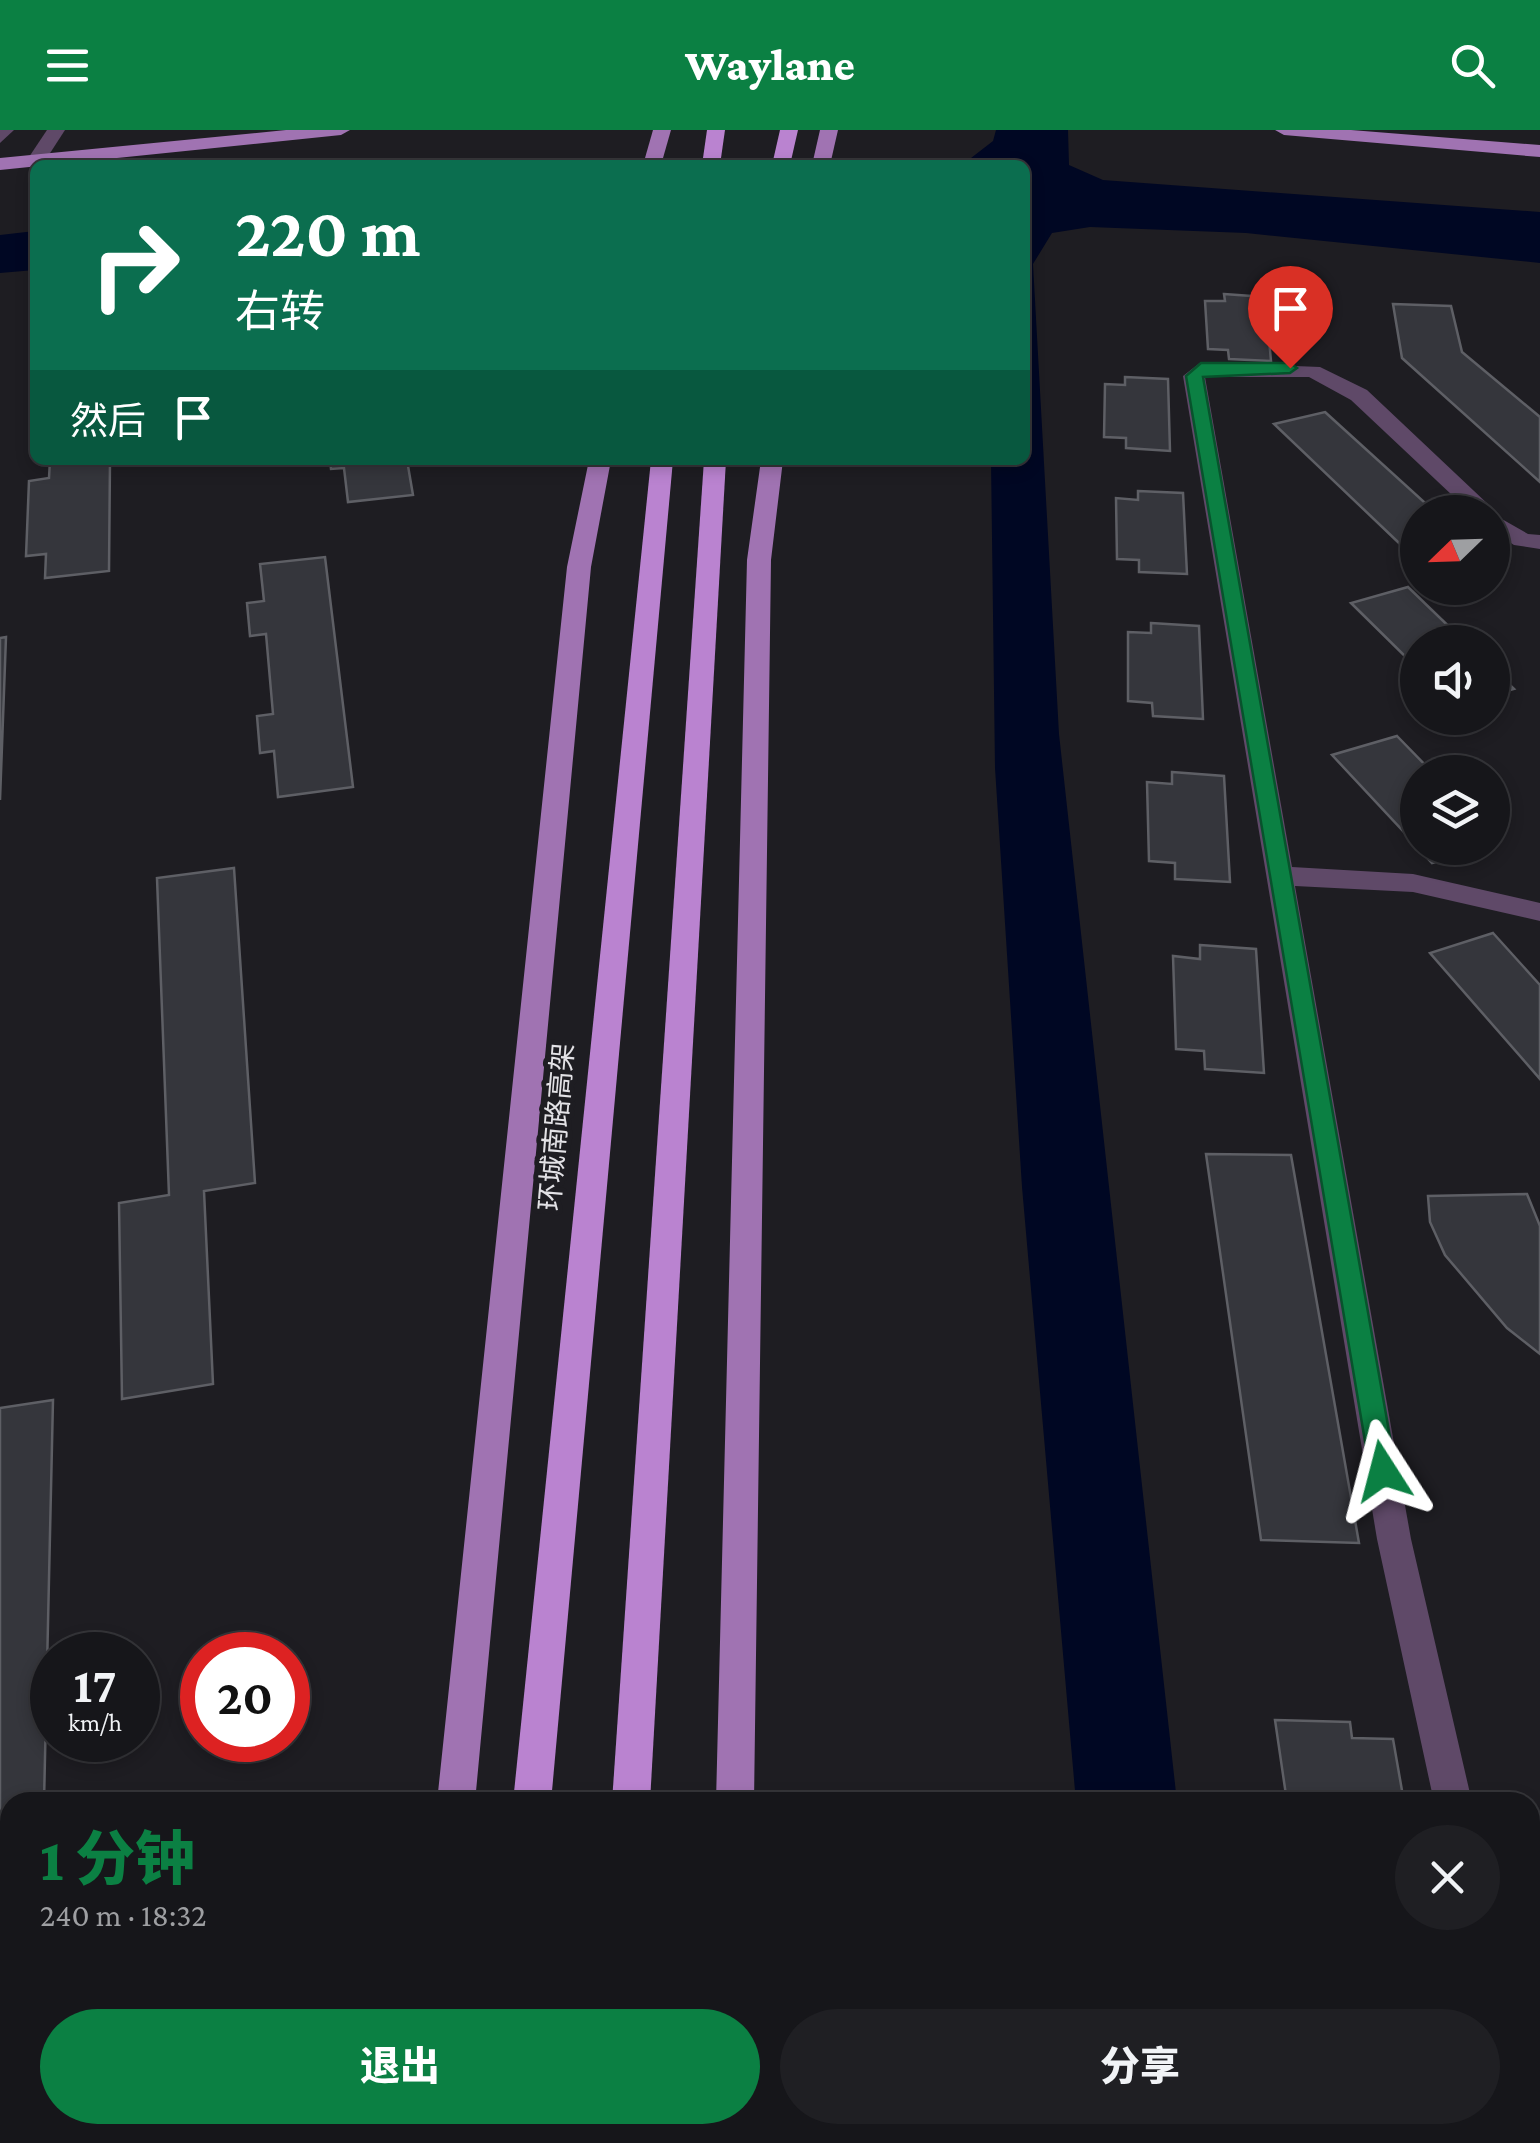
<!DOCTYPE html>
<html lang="zh">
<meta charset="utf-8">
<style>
:root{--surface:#16161a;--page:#1f1f23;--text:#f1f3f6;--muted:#9e9fa2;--line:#353539;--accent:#0b8043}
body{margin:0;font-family:"Crimson Pro","Noto Sans SC",serif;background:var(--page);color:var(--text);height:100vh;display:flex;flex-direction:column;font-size:38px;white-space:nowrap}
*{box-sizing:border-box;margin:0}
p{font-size:32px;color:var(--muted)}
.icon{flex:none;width:55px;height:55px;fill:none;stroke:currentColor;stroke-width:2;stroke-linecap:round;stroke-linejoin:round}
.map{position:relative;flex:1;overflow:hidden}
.side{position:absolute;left:0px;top:1662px;width:1540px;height:352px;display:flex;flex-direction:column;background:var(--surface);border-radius:30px 30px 0 0;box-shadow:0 5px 15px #0003,0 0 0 2px var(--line)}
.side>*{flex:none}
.hud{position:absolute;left:30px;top:30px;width:1000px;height:305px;border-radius:15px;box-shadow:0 5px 15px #0003,0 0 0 2px var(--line);background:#0b6e4f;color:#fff;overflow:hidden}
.needle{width:65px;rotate:247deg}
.fabs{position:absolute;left:1400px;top:365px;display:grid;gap:20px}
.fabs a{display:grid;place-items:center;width:110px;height:110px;border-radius:50%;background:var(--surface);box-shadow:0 5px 15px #0003,0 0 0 2px var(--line);font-size:50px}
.speed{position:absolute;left:30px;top:1502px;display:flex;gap:20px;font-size:50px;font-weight:700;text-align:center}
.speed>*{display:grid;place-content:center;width:130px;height:130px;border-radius:50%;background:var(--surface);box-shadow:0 5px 15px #0003,0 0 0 2px var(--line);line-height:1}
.speed small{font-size:25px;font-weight:400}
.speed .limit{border:15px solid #d22;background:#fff;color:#111}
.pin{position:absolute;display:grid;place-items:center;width:85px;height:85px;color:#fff;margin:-102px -42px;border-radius:50% 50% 50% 0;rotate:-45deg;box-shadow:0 0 10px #0007}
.pin .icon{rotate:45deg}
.me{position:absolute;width:110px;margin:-55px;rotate:351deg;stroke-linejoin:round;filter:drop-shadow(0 0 8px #0008)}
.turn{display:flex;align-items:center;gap:35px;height:210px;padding:0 40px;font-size:45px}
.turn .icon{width:130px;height:130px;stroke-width:2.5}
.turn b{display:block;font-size:70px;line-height:85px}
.then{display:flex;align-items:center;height:95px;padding:0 40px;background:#0003;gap:20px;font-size:38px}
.round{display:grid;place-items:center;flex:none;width:105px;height:105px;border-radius:52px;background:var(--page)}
.overview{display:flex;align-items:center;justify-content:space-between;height:170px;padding:0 40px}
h1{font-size:60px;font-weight:800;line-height:75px;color:var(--accent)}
.button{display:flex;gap:20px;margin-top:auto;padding:20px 40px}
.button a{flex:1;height:115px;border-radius:60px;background:var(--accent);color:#fff;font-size:40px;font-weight:800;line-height:115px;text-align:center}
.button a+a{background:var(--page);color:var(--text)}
header{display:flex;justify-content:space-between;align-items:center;height:130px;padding:0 40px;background:var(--accent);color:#fff;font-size:45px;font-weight:800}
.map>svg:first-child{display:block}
</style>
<header><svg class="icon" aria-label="menu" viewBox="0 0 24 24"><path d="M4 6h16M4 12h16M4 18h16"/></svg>Waylane<svg class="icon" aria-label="search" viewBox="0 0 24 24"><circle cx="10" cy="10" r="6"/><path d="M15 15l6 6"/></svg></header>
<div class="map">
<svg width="1540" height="2013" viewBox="0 0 1540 2013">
<rect width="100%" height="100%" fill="#1e1d22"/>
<g fill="#000723">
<polygon points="996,0 1068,0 1069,35 1103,50 1540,82 1540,133 1246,103 1090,97 1052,103 1033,134 1059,604 1177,1672 1076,1672 1022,1057 995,638 991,330 1025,330 1025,35 962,35 993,11"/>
<polygon points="35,101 35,140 0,143 0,105"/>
</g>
<g fill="#35363c" stroke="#5e5f65" stroke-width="2.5">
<polygon points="1224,164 1265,167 1271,231 1229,229 1228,220 1208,219 1205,171 1225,171"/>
<polygon points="1393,174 1451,176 1462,222 1540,287 1540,352 1402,228"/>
<polygon points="1125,247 1168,249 1170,321 1126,318 1126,308 1104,307 1105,254 1125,255"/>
<polygon points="1325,282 1435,382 1418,382 1418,408 1399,413 1274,294"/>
<polygon points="50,330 110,330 109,441 45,448 46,424 26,426 29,351 49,348"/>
<polygon points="330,330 407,330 413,365 348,372 344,338 331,339"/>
<polygon points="1138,361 1183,363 1187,444 1139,442 1139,430 1117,429 1116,368 1138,370"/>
<polygon points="325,427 353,657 278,667 274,621 260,623 257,586 273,584 266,504 250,506 247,473 264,471 260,434"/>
<polygon points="1408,457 1465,512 1418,512 1418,539 1351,473"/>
<polygon points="1151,493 1199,496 1203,589 1153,586 1152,573 1128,571 1128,502 1151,503"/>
<polygon points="6,507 0,670 0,508"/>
<polygon points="1492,538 1514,559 1492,565"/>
<polygon points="1397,606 1432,642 1418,642 1418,717 1332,625"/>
<polygon points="1172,642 1224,646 1230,752 1175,749 1175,733 1149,731 1147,652 1172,654"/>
<polygon points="1418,718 1482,718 1432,733"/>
<polygon points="234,738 255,1053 204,1061 213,1254 122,1269 119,1073 169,1065 157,748"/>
<polygon points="1493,803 1540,855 1540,949 1430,823"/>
<polygon points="1200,815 1256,819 1264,943 1205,939 1204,921 1176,919 1173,826 1200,829"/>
<polygon points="1206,1024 1291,1025 1359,1413 1261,1410"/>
<polygon points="1527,1064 1540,1096 1540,1224 1507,1198 1445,1125 1430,1092 1428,1066"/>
<polygon points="53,1270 44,1672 10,1672 10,1903 0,1905 0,1278"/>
<polygon points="1275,1590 1350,1592 1352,1608 1393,1609 1404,1672 1287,1672"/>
<polygon points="1352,2005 1482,2005 1487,2013 1357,2013"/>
</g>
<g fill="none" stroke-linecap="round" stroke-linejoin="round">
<g fill="#5f4968" fill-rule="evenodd">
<polygon points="0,0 14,0 0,13"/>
<polygon points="47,0 65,0 43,34 29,34 27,30"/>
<polygon points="1201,232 1320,237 1367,260 1491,377 1494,382 1493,384 1528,404 1540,405 1540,419 1514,415 1492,401 1492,382 1470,382 1351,270 1309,247 1205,247 1292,737 1413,744 1540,773 1540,791 1413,762 1295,756 1411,1409 1472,1672 1434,1672 1377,1409 1183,246"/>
<polygon points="1530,1685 1540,1687 1540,1723 1530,1721"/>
<polygon points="1530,1922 1540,1926 1540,1979 1530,1974"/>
</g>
<g fill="#a073b2" fill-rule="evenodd">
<polygon points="286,0 350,0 341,5 0,40 0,28"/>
<polygon points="653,0 671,0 661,35 643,35"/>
<polygon points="820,0 838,0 830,35 812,35"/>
<polygon points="1275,0 1351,0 1540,15 1540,27 1284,5"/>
<polygon points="589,330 611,330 591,437 475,1672 437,1672 567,437"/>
<polygon points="761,330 783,330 771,430 754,1672 716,1672 747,430"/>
<polygon points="402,2005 444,2005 443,2013 401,2013"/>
<rect x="707" y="2005" width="42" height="8"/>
</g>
<g fill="#ba83d0" fill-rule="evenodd">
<polygon points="707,0 725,0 720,35 702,35"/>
<polygon points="780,0 798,0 790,35 772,35"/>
<polygon points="651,330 673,330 551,1672 513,1672"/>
<polygon points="704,330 726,330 650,1672 612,1672"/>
<polygon points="480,2005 522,2005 521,2013 479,2013"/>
<polygon points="589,2005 631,2005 630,2013 588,2013"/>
</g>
</g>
<polygon fill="#0b8043" stroke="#07532c" stroke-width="2.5" points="1201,233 1290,233 1297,238 1290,243 1203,247 1396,1341 1383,1352 1370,1341 1186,246"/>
<g text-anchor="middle" stroke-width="10" stroke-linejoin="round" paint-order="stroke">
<g font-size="28" fill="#e3e2e6" stroke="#1e1d22">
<text transform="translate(556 997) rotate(-85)" y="10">环城南路高架</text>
</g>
</g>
</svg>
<div class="fabs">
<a><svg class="needle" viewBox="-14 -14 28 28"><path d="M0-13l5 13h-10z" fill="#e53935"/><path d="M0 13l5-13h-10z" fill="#9e9fa2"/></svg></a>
<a><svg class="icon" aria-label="sound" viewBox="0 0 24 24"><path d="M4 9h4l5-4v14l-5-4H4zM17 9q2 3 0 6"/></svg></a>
<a><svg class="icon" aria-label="layers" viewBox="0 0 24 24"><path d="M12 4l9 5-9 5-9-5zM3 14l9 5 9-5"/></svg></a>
</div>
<div class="speed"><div>17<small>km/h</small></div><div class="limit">20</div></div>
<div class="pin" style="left:1290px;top:238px;background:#d93025"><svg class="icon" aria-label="arrive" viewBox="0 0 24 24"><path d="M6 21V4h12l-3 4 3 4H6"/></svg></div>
<svg class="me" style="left:1383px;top:1341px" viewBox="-20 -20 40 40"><path d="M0-17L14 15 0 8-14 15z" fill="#0b8043" stroke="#fff" stroke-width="4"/></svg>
<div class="hud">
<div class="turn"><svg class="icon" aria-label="right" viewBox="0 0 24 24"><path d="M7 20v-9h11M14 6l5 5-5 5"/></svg><div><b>220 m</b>右转</div></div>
<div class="then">然后<svg class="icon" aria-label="arrive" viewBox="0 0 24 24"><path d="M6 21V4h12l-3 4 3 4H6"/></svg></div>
</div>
<section class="side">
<div class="overview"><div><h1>1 分钟</h1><p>240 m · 18:32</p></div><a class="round"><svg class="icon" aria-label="close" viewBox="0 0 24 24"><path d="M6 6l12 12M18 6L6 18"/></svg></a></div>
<div class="button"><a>退出</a><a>分享</a></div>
</section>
</div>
